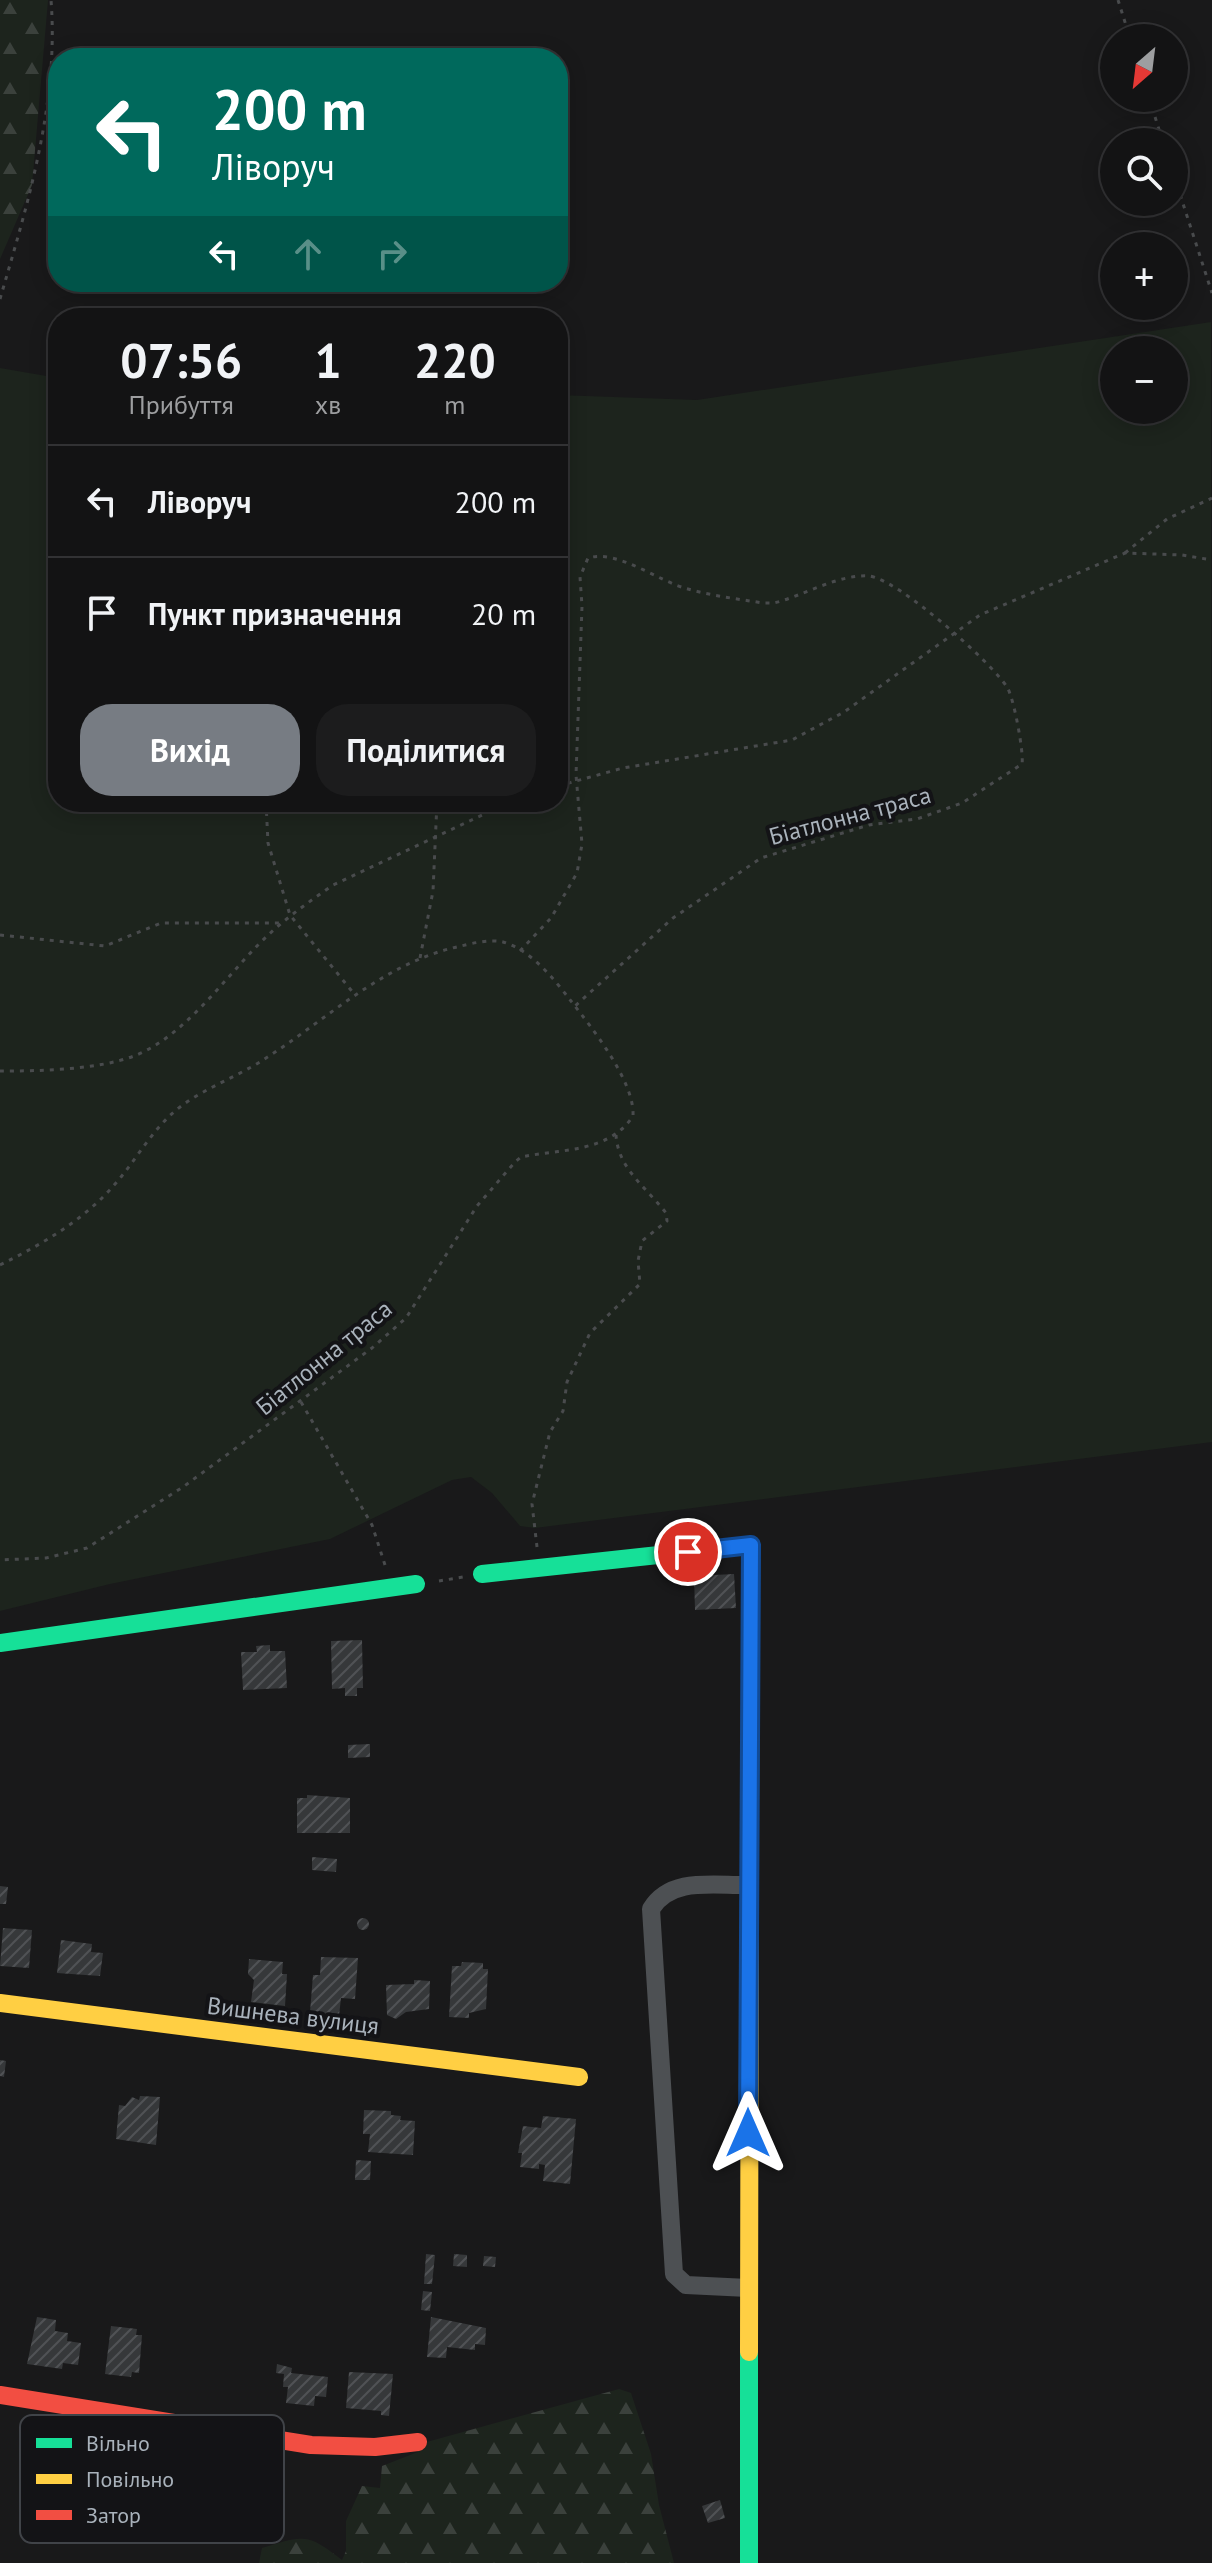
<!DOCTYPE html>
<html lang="uk">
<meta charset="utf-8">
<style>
:root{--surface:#131314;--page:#1c1c1d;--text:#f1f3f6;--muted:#9d9ea0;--line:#323234;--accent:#777c83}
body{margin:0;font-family:"PT Sans",sans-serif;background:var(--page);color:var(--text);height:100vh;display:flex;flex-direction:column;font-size:30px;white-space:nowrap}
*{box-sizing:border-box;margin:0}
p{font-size:26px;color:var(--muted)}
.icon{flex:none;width:44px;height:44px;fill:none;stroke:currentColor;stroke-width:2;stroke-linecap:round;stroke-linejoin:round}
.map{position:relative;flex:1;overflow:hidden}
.details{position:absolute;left:48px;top:308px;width:520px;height:504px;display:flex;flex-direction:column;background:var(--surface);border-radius:32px;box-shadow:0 4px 20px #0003,0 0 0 2px var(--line)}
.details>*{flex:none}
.hud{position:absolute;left:48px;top:48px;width:520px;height:244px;border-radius:32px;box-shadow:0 4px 20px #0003,0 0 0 2px var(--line);background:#00695c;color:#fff;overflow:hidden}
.needle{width:52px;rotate:208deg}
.tools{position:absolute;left:1100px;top:24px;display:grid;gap:16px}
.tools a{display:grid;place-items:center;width:88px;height:88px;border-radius:50%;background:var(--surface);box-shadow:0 4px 20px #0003,0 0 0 2px var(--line);font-size:40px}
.pin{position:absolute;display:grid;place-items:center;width:68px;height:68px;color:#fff;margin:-34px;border:4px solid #fff;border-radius:50%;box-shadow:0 2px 8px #0007}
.me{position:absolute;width:88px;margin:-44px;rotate:0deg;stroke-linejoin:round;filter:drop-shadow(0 0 6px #0008)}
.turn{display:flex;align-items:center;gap:28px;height:168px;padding:0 32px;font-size:36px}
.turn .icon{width:104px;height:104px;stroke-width:2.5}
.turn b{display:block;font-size:56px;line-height:68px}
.lanes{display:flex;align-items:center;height:76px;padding:0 32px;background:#0003;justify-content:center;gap:40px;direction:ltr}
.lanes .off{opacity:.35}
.eta{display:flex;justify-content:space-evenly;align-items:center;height:136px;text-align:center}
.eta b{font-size:48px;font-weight:800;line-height:56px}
.cta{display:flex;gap:16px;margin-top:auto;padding:16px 32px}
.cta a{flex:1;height:92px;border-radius:32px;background:var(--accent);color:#fff;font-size:32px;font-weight:800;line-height:92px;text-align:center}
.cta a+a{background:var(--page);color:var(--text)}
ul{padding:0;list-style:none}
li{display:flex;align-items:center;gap:24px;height:112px;padding:0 32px;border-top:2px solid var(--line)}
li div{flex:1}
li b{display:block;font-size:30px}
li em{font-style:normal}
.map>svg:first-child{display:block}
</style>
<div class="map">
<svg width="1212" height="2563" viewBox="0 0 1212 2563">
<defs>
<pattern id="forest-firs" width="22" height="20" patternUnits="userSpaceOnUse" patternTransform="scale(2)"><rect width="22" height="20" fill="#1d241d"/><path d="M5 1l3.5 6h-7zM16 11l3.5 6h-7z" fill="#3b413c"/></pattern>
<pattern id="building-hatch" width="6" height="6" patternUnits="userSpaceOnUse" patternTransform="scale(2)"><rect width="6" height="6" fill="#36383a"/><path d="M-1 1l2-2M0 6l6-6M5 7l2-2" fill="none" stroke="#505255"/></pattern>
</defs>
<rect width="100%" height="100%" fill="#19191a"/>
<g fill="url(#forest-firs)">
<polygon points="0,0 48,0 32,185 0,259"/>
<path d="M619,2389L631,2393L651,2454L659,2505L674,2563H259L262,2548C305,2535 307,2533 342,2560L346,2551V2521L362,2486L380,2488L382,2466L418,2452L416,2445Z"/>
</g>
<path fill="#1d241d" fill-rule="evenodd" d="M1211,322L1212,1442L535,1528L520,1526L492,1493L471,1477L452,1480L330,1539L110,1584L0,1611V368L58,378V802H558V395L697,400ZM1114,350H1174V410H1114Z"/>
<g fill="url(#building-hatch)">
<polygon points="734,1574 736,1608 695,1610 694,1576"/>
<polygon points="362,1640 363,1688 357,1688 357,1696 345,1696 345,1688 332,1689 331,1641"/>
<polygon points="270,1645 270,1651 285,1651 287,1688 243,1690 241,1652 257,1652 256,1646"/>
<polygon points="370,1744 370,1757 348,1758 348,1745"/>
<polygon points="307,1795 350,1798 350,1833 297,1833 297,1798 307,1798"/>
<polygon points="312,1857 337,1859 336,1872 312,1870"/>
<polygon points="0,1886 8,1887 6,1904 0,1904"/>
<circle cx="363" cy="1924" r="6"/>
<polygon points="3,1928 32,1930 29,1968 0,1966"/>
<polygon points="61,1940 92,1944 91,1952 103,1953 100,1976 57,1973"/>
<polygon points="321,1957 358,1958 355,1999 341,1998 339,2016 310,2012 313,1975 320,1975"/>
<polygon points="249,1959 283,1962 282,1974 287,1974 285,2006 251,2002 254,1980 248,1974"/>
<polygon points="462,1962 483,1963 483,1969 488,1969 486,2009 469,2013 469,2018 449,2017 452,1966 461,1966"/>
<polygon points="414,1980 430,1981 429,2009 406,2012 396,2019 387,2015 386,1985 414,1984"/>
<polygon points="0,2060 6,2061 4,2077 0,2076"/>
<polygon points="140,2096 160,2097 156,2145 116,2139 119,2105 125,2106 132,2097 139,2100"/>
<polygon points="364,2110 391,2111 391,2115 401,2116 400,2120 415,2121 413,2155 368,2152 370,2134 363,2134"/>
<polygon points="543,2116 576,2119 570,2184 543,2181 545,2165 539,2164 539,2169 520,2167 522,2153 518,2153 523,2126 541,2128"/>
<polygon points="356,2160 371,2161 370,2180 355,2180"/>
<polygon points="426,2254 435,2255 432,2284 424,2284"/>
<polygon points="454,2254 467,2255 467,2267 453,2266"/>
<polygon points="484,2256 496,2257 495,2267 483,2266"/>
<polygon points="423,2291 432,2292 430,2311 421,2310"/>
<polygon points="37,2317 56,2320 55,2331 68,2333 67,2341 81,2343 78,2365 63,2363 62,2369 27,2364"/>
<polygon points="431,2317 486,2328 485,2345 475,2344 475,2350 447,2347 446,2358 427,2357"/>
<polygon points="111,2326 137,2329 136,2335 142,2335 139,2373 132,2372 131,2377 105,2374"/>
<polygon points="277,2364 292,2368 291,2373 328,2377 326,2397 315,2396 314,2406 286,2403 288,2387 283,2387 284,2374 276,2373"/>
<polygon points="349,2372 393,2374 389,2416 381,2415 381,2411 346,2408"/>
<polygon points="720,2500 725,2518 708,2523 702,2506"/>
</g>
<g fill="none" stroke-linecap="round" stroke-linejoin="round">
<g stroke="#494b4d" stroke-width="3" stroke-dasharray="4 6" stroke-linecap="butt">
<polyline points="1118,0 1130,38"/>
<polyline points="1149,98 1163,142"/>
<polyline points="1174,176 1212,293"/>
<path d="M0,299C28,203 59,102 51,0"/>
<polyline points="1125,553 1167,519 1212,498"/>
<polyline points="558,786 623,768 792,740 844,712 980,615 1125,553 1182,555 1212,560"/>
<polyline points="266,802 268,843 290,915 355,995"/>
<polyline points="0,935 105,946 161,923 279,923"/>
<path d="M520,951L551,918L577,873L582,844L576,775L582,606L580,577L588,558C618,549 659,582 688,589C713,596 738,599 763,603H774C803,596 838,574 869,576C898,579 991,662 1007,687C1014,698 1024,753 1022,764L962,803L917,819L869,825L761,858L673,918L575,1006"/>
<polyline points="420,958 433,891 437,802"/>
<path d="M0,1071C39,1071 97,1070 134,1056C183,1037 221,983 257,946C280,922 306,904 333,885L510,802"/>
<path d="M0,1265C46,1242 88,1218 121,1177C141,1152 157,1123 184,1104C208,1087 238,1076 263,1060C328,1019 384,962 461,946C473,943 491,939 503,942C531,950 554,979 571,1001C592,1028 635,1082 633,1116C609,1153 560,1149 521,1157L515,1162L477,1206L406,1318L372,1348L183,1487L87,1548L46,1558L0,1560"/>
<polyline points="301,1402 372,1525 386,1568"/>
<path d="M537,1547L532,1504L550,1432L563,1411L567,1382L590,1333L640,1284L638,1261L642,1241L667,1221L666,1213C647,1188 618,1169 616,1135"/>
<polyline points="439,1581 463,1577"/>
</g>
<path stroke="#4d5053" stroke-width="18" d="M748,2288L686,2285L674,2274L651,1909C671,1876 715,1886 750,1885"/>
<g stroke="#16e098" stroke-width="18">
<polyline points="482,1574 751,1545 750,1801"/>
<polyline points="0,1643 416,1584"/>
<polyline points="749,2563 749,2352"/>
</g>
<g stroke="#ffcf43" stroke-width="18">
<polyline points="0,2003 579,2077"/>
<polyline points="749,2352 750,1801"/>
</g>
<polyline stroke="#f24e42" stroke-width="18" points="0,2395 311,2445 375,2447 418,2442"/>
</g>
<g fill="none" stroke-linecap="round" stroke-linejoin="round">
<defs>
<polyline id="route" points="688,1552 751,1545 748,2133"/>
</defs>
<use href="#route" stroke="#114b97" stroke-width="20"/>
<use href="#route" stroke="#1a73e8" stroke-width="14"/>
</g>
<g text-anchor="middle" stroke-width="8" stroke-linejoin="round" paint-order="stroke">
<g font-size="24" fill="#a9b2bb" stroke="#131316">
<text transform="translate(850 816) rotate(-15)" y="8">Біатлонна траса</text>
<text transform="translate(324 1358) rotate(-39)" y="8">Біатлонна траса</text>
<text transform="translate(293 2016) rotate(7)" y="8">Вишнева вулиця</text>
</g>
</g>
<rect x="20" y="2415" width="264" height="128" rx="12" fill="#131316" stroke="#404348" stroke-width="2"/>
<rect x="36" y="2438" width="36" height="10" fill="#16e098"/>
<rect x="36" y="2474" width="36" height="10" fill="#ffcf43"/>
<rect x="36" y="2510" width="36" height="10" fill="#f24e42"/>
<g font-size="22" fill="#a9b2bb">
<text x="86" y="2451">Вільно</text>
<text x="86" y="2487">Повільно</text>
<text x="86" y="2523">Затор</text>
</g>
</svg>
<div class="tools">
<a><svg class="needle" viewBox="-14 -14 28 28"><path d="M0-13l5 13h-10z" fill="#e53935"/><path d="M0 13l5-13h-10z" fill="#9d9ea0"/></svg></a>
<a><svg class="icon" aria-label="search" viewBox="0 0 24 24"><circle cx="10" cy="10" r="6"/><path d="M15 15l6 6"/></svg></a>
<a>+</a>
<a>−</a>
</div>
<div class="pin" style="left:688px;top:1552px;background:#d93025"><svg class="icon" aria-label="arrive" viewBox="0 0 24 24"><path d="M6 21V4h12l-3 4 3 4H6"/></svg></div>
<svg class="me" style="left:748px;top:2133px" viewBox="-20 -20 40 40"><path d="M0-17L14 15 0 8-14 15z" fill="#1a73e8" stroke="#fff" stroke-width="4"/></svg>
<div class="hud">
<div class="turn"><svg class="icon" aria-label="left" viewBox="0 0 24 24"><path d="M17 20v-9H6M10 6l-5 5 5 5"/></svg><div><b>200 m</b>Ліворуч</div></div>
<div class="lanes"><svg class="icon" aria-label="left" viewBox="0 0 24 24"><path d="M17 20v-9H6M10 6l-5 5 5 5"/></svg><svg class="icon off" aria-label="ahead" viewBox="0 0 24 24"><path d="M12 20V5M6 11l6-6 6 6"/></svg><svg class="icon off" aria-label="right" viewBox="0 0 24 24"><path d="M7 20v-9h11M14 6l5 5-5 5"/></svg></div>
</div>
<section class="details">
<div class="eta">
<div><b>07:56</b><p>Прибуття</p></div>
<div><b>1</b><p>хв</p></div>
<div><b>220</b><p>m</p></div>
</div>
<ul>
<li><svg class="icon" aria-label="left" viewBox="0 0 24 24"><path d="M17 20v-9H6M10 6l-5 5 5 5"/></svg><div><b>Ліворуч</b></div><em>200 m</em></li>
<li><svg class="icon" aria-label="arrive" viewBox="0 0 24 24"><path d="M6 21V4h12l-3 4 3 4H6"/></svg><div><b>Пункт призначення</b></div><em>20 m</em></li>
</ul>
<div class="cta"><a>Вихід</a><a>Поділитися</a></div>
</section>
</div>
